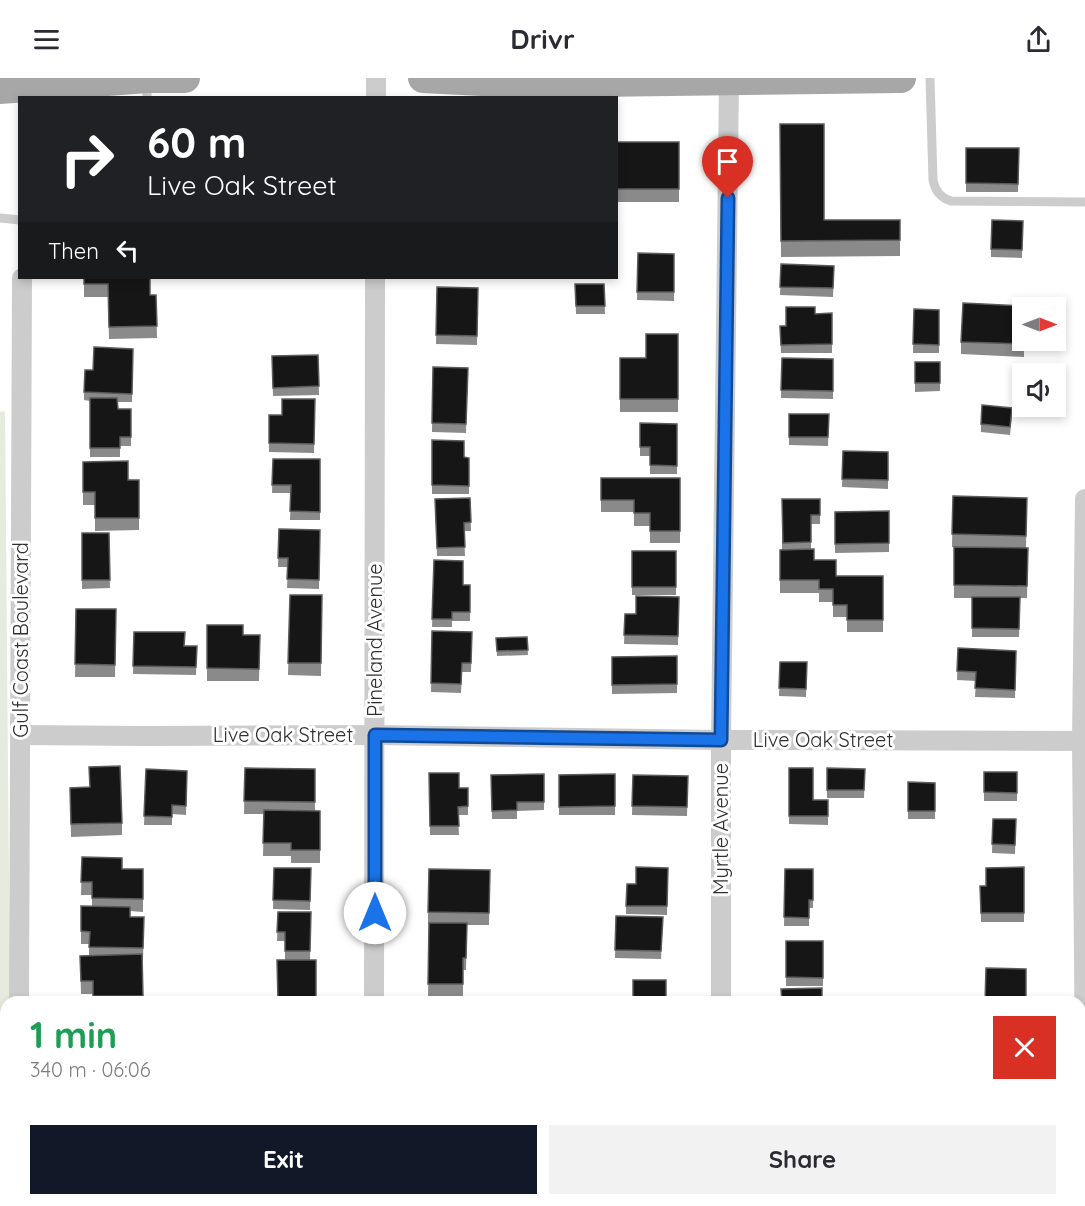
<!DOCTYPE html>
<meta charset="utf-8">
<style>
:root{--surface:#fff;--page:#f2f2f3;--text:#2b2b33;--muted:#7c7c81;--accent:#111827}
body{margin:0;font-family:Quicksand,sans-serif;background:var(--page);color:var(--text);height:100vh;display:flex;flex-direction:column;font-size:22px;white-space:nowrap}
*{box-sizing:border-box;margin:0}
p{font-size:20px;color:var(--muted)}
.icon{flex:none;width:33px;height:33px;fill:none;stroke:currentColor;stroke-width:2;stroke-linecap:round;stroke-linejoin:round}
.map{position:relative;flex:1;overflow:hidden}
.side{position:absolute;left:0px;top:918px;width:1086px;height:210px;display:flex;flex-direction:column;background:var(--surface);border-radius:18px 18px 0 0;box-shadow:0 3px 9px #0003}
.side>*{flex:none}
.hud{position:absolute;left:18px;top:18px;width:600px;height:183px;border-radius:0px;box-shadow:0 3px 9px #0003;background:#202124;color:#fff;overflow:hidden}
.needle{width:39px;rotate:90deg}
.fabs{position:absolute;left:1012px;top:219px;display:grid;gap:12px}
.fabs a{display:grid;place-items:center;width:54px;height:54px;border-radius:0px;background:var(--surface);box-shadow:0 3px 9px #0003;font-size:30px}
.pin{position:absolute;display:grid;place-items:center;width:51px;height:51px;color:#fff;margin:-62px -26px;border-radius:50% 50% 50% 0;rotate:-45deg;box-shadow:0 0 6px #0007}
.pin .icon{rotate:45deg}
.me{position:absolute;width:66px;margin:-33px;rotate:0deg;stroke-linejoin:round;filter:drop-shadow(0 0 4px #0008)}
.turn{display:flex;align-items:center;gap:21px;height:126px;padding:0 30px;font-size:27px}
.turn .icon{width:78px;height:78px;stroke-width:2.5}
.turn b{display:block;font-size:42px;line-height:51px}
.then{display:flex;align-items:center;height:57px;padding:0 30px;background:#0003;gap:12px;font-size:22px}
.round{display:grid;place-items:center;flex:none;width:63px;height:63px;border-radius:0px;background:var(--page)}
.summary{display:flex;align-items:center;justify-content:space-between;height:102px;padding:0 30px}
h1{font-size:36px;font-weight:800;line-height:45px;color:#1e9e55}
.action{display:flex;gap:12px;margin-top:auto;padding:12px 30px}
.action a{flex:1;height:69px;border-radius:0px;background:var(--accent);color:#fff;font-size:24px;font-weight:800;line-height:69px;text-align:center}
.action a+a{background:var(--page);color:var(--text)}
header{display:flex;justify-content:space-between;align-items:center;height:78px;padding:0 30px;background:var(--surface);font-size:27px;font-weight:800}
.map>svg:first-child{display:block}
</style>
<header><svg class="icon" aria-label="menu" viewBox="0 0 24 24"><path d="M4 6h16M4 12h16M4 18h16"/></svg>Drivr<svg class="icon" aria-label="share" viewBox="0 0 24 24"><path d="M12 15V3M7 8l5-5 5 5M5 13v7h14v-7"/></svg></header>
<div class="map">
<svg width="1085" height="1128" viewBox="0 0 1085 1128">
<rect width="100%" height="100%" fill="#fff"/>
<g fill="#e5ebde">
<polygon points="5,333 10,924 6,924 6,1122 10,1122 10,1128 0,1128 0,334"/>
<rect x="733" y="1122" width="336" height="6"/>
</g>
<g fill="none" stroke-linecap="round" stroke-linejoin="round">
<g stroke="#ccc" stroke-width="9">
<path d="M930,0L933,102C935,113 941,120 951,123L1085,124"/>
<polyline points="147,3 147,20"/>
<polyline points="0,140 20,142"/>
</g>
<g stroke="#ccc" stroke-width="20">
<polyline points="376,0 376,20"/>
<polyline points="1085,421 1082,663 1085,990"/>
<polyline points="20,657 145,658 375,657 721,662 1085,663"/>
<polyline points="19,924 22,200"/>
<polyline points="374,924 375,200"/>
<polyline points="721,924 721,662 729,3"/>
<polyline points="721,1122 721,1128"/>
<polyline points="18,1128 18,1122"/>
<polyline points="374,1128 374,1122"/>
</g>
<g stroke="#a7a7a7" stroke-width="30">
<polyline points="423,0 521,5 901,0"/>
<polyline points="0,11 147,0 185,0"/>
</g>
</g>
<g fill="#8a8a8a">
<polygon points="780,46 824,142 900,142 900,178 781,179"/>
<rect x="616" y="64" width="63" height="60"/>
<polygon points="966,70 1019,70 1018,114 966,114"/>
<polygon points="1023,143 1022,180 991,179 991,171"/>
<polygon points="638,175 674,176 674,223 637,222"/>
<polygon points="781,186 834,188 833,219 780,217"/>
<polygon points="84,200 150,217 156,217 157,260 109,261 108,219 84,219"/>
<polygon points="575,206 604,206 605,236 576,236"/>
<polygon points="437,209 478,210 477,267 436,266"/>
<polygon points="914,231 939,232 939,275 913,275"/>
<polygon points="832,235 832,275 781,275 780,248 786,248 815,236"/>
<polygon points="678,256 678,334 620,334 620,280 646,280"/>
<polygon points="1024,262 1024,279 961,276 961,264"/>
<polygon points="133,271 132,324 118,324 118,331 131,331 131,368 120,368 120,379 90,379 90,323 84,322 84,314 93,292"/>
<polygon points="318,277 319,317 273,318 272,278"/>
<polygon points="782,280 833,281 833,321 781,320"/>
<polygon points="915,284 940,284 940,313 915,314"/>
<polygon points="433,289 468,290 466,355 432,354"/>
<polygon points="315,321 314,375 269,374 269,337 282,337"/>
<polygon points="789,336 829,336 828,368 789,367"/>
<polygon points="1012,338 1010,357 981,354 981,346"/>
<polygon points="640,345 677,346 677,396 650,396 650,378 640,378"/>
<polygon points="432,362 464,379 469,380 469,416 432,416"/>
<polygon points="843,373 888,374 888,411 842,409"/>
<polygon points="273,381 320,381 320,442 290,442 291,415 272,415"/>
<polygon points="83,384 128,402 139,402 139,452 95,453 95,427 83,427"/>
<polygon points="601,400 680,400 680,465 650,465 650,448 634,448 634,434 601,434"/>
<polygon points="953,418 1027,420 1026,470 1028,470 1027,520 1020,520 1019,559 972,559 972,520 954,520 954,469 987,470 952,469"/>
<polygon points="470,420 471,453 464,453 465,478 437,478 435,421"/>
<polygon points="782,421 820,421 820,446 811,446 811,471 814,482 836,498 883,498 883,554 847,554 847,539 833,539 833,524 819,524 819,515 780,515 780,472 782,471"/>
<polygon points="889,433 889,474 835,475 835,434"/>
<polygon points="279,451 320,452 319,511 287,510 288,489 278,489"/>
<polygon points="82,455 109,455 110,510 82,511"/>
<rect x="632" y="473" width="44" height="44"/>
<polygon points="434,482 463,507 470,507 470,543 452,543 452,549 432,549"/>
<polygon points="290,517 322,517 321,598 288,597"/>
<polygon points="679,519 678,567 624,566 625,536 636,536"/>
<polygon points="76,531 116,531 115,599 75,599"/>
<polygon points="207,547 243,557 260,557 259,603 207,603"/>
<polygon points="432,553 472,554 471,594 462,594 461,615 431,614"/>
<polygon points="134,554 185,568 197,568 196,597 133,596"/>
<polygon points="527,559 528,577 497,578 496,560"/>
<polygon points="958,570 1016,573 1015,620 975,619 976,603 957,602"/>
<polygon points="677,578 677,615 612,616 612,579"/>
<polygon points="780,584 807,584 806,619 779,618"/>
<polygon points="245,690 315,691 315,733 320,733 320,785 291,785 291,778 263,778 264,736 244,736"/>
<polygon points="789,690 813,722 828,722 828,747 789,746"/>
<polygon points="827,690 865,691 864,720 827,720"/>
<polygon points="146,691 187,693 186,737 172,736 172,747 144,747"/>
<rect x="984" y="694" width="33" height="29"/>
<polygon points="429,695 459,710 468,710 468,737 458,737 459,757 430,757"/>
<polygon points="544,696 544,732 517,733 517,741 492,741 491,697"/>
<polygon points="615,696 615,737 559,737 559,697"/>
<polygon points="633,697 688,698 687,738 632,737"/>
<polygon points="908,704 935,705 935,741 908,741"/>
<polygon points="89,709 122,745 122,757 71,759 70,710"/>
<polygon points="993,741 1016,741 1015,776 992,775"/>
<polygon points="82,779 122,791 143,791 143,834 130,833 130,839 144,839 143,883 142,883 143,924 93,924 93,916 81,916 80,878 89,877 89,866 81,866 81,828 92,828 92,817 81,817"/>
<polygon points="1024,789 1024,844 981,844 980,808 986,808"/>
<polygon points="274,790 311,790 310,832 273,831"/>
<polygon points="668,790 667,837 626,836 626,828 636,806"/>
<polygon points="785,791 813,791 813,830 809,830 809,848 784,848"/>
<polygon points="490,792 489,847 467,847 466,892 463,892 463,919 428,919 429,846 428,846 428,834"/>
<polygon points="278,834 311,834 310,882 316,882 316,924 278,924 277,882 285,882 285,863 277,863"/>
<polygon points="616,838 663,839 661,881 615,880"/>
<rect x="786" y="863" width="37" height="45"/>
<polygon points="79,1122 150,1122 150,1125 79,1124"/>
<polygon points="426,1122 486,1122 486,1126 426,1127"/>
</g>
<g fill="#161616" stroke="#5c5c5c" stroke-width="1.5">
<polygon points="780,46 824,46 824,142 900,142 900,162 781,163"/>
<rect x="616" y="64" width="63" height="47"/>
<polygon points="966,70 1019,70 1018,106 966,105"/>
<polygon points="992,142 1023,143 1022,172 991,171"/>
<polygon points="638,175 674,176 674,214 637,214"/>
<polygon points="781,186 834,188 833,210 780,209"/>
<polygon points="84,200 150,200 150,217 156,217 157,248 109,249 108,206 84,206"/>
<polygon points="575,206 604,206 605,228 576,228"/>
<polygon points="437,209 478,210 477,258 436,257"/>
<polygon points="963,225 1025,228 1025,230 1023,230 1023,262 1024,262 1024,266 961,264"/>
<polygon points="786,229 815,229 815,236 832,235 832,266 781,267 780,248 786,248"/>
<polygon points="914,231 939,232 939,267 913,266"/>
<polygon points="646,256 678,256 678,321 620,321 620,280 646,280"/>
<polygon points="94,269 133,271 132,316 84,314 85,292 93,292"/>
<polygon points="318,277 319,308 273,310 272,278"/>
<polygon points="782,280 833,281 833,313 781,312"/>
<rect x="915" y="284" width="25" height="21"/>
<polygon points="433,289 468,290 466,346 432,345"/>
<polygon points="90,320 117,320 118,331 131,331 131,359 120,359 120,370 90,370"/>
<polygon points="282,321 315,321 314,366 269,365 269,337 282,337"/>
<polygon points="982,327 1012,330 1010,349 981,346"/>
<polygon points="789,336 829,336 828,359 789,359"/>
<polygon points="640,345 677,346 677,388 650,387 650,369 640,369"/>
<polygon points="432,362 464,363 464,379 469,380 469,408 432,407"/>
<polygon points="843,373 888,374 888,402 842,401"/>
<polygon points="273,381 320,381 320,434 290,433 291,407 272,407"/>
<polygon points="128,383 128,402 139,402 139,440 95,440 95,414 83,414 83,384"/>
<polygon points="601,400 680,400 680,453 650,453 650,435 634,435 634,422 601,422"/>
<polygon points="953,418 1027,420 1026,458 952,456"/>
<polygon points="470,420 471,444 464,445 465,469 437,470 435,421"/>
<polygon points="782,421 820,421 820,437 811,437 811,464 783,465"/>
<polygon points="889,433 889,465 835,466 835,434"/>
<polygon points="279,451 320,452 319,502 287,501 288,480 278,480"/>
<polygon points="82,455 109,455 110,502 82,502"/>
<polygon points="954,469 1028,470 1027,508 954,507"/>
<polygon points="814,471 814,482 836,482 836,498 883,498 883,542 847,542 847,527 833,527 833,511 819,511 819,502 780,502 780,472"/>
<rect x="632" y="473" width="44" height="36"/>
<polygon points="434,482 463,483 463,507 470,507 470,534 452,534 452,541 432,541"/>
<polygon points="290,517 322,517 321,585 288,585"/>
<polygon points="636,518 679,519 678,558 624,557 625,536 636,536"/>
<polygon points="972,519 1020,519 1019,551 972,550"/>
<polygon points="76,531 116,531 115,587 75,586"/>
<polygon points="207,547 243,547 243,557 260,557 259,591 207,590"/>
<polygon points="432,553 472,554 471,585 462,585 461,606 431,605"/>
<polygon points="134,554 185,554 184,568 197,568 196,589 133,588"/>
<polygon points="527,559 528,572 497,573 496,560"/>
<polygon points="958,570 1016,573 1015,612 975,610 976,594 957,593"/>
<polygon points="677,578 677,606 612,607 612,579"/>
<polygon points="780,584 807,584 806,611 779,610"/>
<polygon points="120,688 122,745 71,746 70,710 90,709 89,689"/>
<polygon points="245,690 315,691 315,724 244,723"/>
<polygon points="789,690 813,690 813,722 828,722 828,738 789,738"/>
<polygon points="827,690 865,691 864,712 827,712"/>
<polygon points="146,691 187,693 186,728 172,727 172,739 144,738"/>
<polygon points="984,694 1017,694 1017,715 984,714"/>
<polygon points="429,695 459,695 459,710 468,710 468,728 458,729 459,748 430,748"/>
<polygon points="544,696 544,724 517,724 517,732 492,733 491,697"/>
<polygon points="615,696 615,728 559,729 559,697"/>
<polygon points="633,697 688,698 687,729 632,728"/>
<polygon points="908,704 935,705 935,733 908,733"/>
<polygon points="264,732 320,733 320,772 291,772 291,765 263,765"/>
<polygon points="993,741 1016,741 1015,767 992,766"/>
<polygon points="82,779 122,780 122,791 143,791 143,821 92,820 92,804 81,804"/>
<polygon points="636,789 668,790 667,828 626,828 627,806 636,806"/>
<polygon points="1024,789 1024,835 981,835 980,808 986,808 986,790"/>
<polygon points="274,790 311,790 310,823 273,822"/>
<polygon points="429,791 490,792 489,835 428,834"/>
<polygon points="785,791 813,791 813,822 809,822 809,840 784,839"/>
<polygon points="81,828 130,829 130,839 144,839 143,870 89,869 90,854 81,853"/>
<polygon points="278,834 311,834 310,873 285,873 285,854 277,854"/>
<polygon points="616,838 663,839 661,873 615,872"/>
<polygon points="429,845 467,845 466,880 463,880 463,906 428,906"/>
<polygon points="786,863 823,863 823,900 786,899"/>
<polygon points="142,876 143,918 93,918 93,903 81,903 80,878"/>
<polygon points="277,882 316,882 316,923 278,923"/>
<polygon points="986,890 1026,891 1026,924 985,924"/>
<polygon points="633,902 666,902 666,924 619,924 619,921 633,921"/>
<polygon points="822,910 822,924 782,924 781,911"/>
</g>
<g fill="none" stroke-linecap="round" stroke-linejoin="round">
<defs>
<polyline id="route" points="375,835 375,657 721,662 728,120"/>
</defs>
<use href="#route" stroke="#114b97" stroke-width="15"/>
<use href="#route" stroke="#1a73e8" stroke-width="10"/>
</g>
<g text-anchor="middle" stroke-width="6" stroke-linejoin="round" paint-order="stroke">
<g font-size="20" fill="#2f2f2f" stroke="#fff">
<text transform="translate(21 562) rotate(-90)" y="7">Gulf Coast Boulevard</text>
<text transform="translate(375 562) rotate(-90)" y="7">Pineland Avenue</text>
<text x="283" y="664">Live Oak Street</text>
<text x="823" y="669">Live Oak Street</text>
<text transform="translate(721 751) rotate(-90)" y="7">Myrtle Avenue</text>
</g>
</g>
</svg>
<div class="fabs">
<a><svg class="needle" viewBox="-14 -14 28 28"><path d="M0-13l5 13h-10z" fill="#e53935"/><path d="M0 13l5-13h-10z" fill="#7c7c81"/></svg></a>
<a><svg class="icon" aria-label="sound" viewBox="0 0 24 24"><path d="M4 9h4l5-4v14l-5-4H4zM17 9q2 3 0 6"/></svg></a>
</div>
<div class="pin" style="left:728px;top:120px;background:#d93025"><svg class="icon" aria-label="arrive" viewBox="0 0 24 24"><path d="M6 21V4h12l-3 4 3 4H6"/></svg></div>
<svg class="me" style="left:375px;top:835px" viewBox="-20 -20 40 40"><circle r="19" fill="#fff"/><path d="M0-13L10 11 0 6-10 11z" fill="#1a73e8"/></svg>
<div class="hud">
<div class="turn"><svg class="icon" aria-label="right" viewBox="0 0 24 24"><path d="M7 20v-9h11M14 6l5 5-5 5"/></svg><div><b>60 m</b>Live Oak Street</div></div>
<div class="then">Then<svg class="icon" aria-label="left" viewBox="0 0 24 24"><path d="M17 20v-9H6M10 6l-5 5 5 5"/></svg></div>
</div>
<section class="side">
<div class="summary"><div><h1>1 min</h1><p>340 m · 06:06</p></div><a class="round" style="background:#d93025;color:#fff"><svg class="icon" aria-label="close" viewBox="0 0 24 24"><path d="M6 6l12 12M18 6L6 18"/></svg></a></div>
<div class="action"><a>Exit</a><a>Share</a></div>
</section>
</div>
